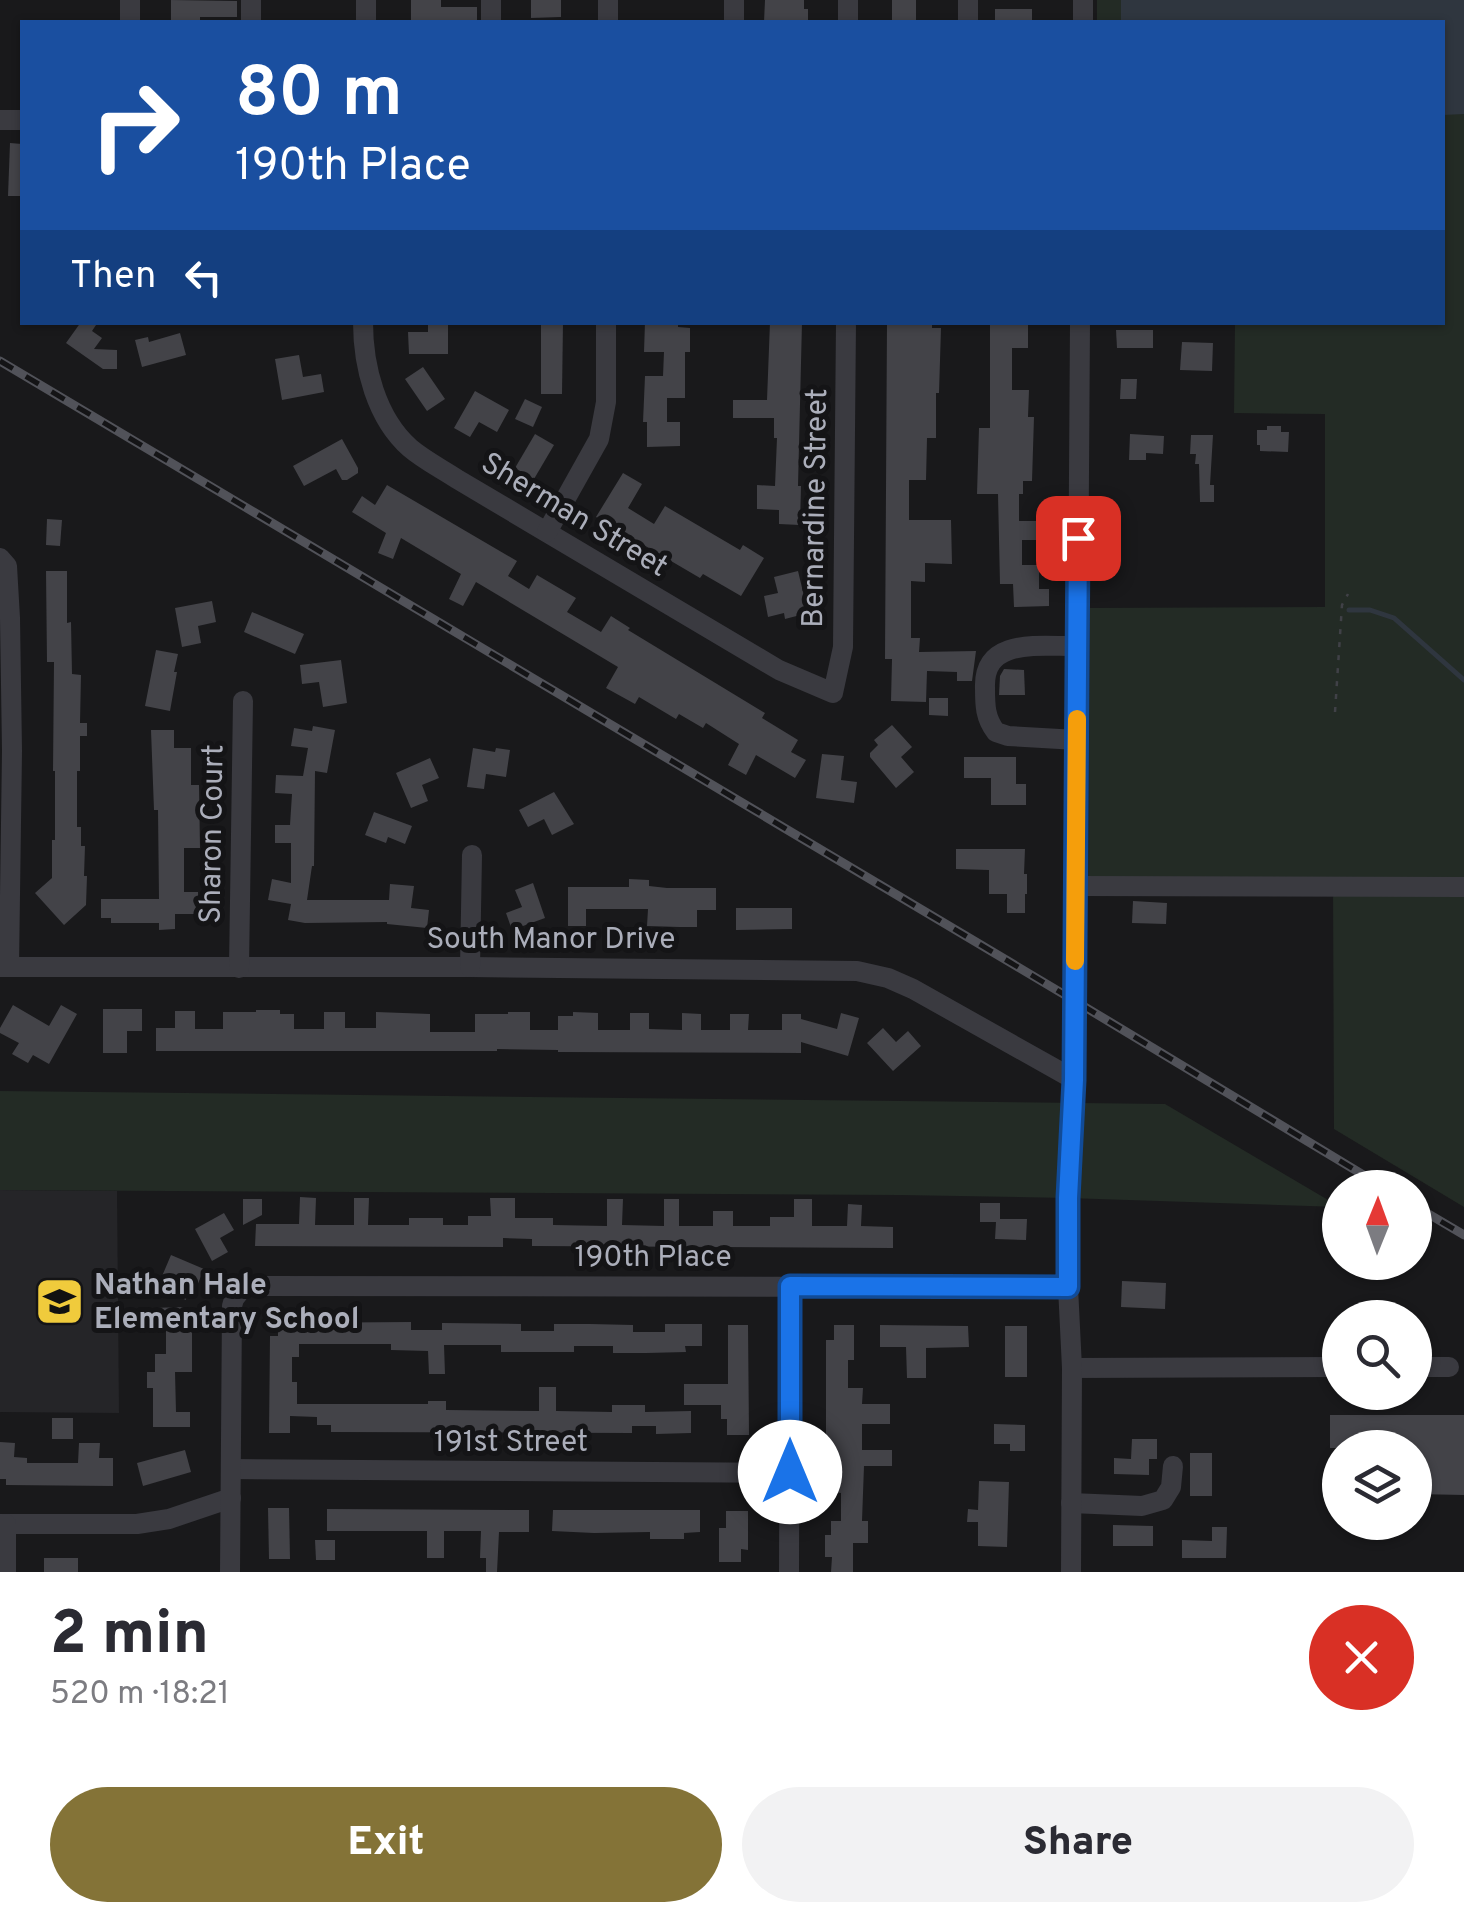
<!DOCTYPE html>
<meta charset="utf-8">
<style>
:root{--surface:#fff;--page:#f2f2f3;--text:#2b2b33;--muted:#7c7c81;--accent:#847337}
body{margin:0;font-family:Overpass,sans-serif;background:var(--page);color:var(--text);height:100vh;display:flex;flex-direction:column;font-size:38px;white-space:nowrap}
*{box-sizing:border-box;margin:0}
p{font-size:32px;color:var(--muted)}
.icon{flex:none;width:55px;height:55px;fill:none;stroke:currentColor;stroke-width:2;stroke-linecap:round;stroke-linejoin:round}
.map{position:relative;height:1572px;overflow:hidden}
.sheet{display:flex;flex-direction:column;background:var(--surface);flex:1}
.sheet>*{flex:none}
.top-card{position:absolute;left:20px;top:20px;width:1425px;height:305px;border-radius:0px;box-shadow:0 2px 8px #0004;background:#1a4fa0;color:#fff;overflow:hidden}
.needle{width:65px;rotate:1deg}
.controls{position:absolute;left:1322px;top:1170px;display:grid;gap:20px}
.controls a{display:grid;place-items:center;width:110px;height:110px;border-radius:50%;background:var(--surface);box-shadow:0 2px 8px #0004;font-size:50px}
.pin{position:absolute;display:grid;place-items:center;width:85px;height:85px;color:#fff;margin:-42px;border-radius:20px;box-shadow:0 5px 15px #0006}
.me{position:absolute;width:110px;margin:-55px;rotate:0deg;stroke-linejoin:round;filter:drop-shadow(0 0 8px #0008)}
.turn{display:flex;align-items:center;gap:35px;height:210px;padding:0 50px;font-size:45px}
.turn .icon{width:130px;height:130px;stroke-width:2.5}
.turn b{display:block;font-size:70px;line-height:85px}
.then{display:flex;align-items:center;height:95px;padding:0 50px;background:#0003;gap:20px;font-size:38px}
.round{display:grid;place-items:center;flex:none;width:105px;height:105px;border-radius:52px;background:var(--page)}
.overview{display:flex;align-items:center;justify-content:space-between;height:170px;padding:0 50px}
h1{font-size:60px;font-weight:800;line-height:75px}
.action{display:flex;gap:20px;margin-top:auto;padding:20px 50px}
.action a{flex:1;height:115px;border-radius:60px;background:var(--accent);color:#fff;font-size:40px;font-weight:800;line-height:115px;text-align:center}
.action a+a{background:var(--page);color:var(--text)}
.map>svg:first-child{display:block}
</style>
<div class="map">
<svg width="1464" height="1572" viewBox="0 0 1464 1572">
<rect width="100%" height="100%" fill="#19191b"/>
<polygon fill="#252528" points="0,1190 117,1191 119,1413 0,1412"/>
<g fill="#232b25">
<polygon points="1097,0 1464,0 1464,1207 1334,1129 1333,878 1088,877 1090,608 1325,607 1325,414 1234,413 1235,323 1442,322 1442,22 1097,22"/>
<polygon points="0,1091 1165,1104 1340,1207 1068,1198 900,1195 0,1190"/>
</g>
<polygon fill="#2f363f" points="1121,0 1464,0 1464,114 1443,115 1442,22 1121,22"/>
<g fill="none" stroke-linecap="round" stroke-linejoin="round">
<polyline stroke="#2f363f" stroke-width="5" points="1349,610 1370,610 1394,618 1464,680"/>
</g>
<g fill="#434348">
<polygon points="171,0 237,1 237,17 200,17 200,22 171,22"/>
<polygon points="411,0 441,0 441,7 477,7 477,22 411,22"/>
<polygon points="531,0 561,0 561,17 531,18"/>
<polygon points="765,0 804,0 804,9 808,9 808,22 764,22"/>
<rect x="892" y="0" width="24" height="20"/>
<rect x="995" y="9" width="37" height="13"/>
<polygon points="10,143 22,144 22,196 8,196"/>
<polygon points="81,322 98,322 92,331 102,338 94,349 117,350 117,369 103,369 66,343"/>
<polygon points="428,322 448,322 448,354 409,354 408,332 428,332"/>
<polygon points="541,322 563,322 562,394 541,394"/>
<polygon points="645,322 678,322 678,327 690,328 690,352 685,352 685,398 667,398 667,422 680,422 680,446 647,447 647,422 643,422 645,376 663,376 664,352 644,352"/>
<polygon points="770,322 802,322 798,486 801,486 800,525 779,524 779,510 757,509 757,485 775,486 777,438 774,438 774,418 733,418 733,400 767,400"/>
<polygon points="887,322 932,322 932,328 941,328 939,393 936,393 936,438 927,438 926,480 909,480 909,520 951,520 952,564 925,563 925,582 911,581 911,638 920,638 919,652 976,651 972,681 957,681 957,672 927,671 926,702 891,701 892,659 885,659"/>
<polygon points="990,322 1028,322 1028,348 1012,348 1012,390 1029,390 1028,417 1034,417 1032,481 1023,481 1023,494 1019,494 1019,521 1036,521 1036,540 1022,540 1022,565 1039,565 1039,589 1049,589 1049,606 1014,607 1013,584 1000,584 998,494 977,494 979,428 990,428"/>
<polygon points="1116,330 1153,330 1153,348 1117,348"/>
<polygon points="180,333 186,355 142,367 135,340 148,337 149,342"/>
<polygon points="1182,342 1213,343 1212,371 1180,370"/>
<polygon points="299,355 303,377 321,374 324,392 282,400 275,359"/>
<polygon points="423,367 445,399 427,411 405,379"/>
<polygon points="1121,379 1137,379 1136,399 1120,399"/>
<polygon points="475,391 509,410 497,432 479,422 470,437 454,428"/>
<polygon points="525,399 542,407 533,427 515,419"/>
<polygon points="1267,426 1281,426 1281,432 1289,432 1288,452 1260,451 1260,445 1257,445 1257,430 1267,430"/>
<polygon points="535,434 554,445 534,479 515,468"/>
<polygon points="1130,434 1164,436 1163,454 1146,453 1146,460 1129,460"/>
<polygon points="1191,435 1213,435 1210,485 1214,485 1214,502 1200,502 1199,464 1195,464 1196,454 1190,454"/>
<polygon points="342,439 358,468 358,473 347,480 342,480 336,469 304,486 293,466"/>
<polygon points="623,473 642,484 628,508 654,524 665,506 740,550 743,545 764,558 741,596 703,574 700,578 596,517"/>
<polygon points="387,485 517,561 508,576 529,589 537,575 576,598 567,612 601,632 611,616 630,628 628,630 765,713 762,718 798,740 791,752 806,760 795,778 756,755 746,775 728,765 739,744 706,723 703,728 679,714 676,719 639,697 635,704 606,688 618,667 476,582 463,606 449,599 461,574 401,538 393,559 378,553 386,533 352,512 362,496 375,505"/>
<polygon points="47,519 62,520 60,546 46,545"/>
<polygon points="46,571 67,571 67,623 71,622 72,674 81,675 80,723 87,723 87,736 80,736 80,771 77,771 77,827 81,827 81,846 85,846 84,876 87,876 86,905 64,925 35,893 52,878 52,840 55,840 55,771 53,771 54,662 47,662"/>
<polygon points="798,571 808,613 785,619 784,613 768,617 764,596 778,593 774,577"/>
<polygon points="212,601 216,622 198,626 201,643 182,647 175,608"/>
<polygon points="252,612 304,634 295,654 244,632"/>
<polygon points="156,650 178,654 174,672 177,672 170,711 145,706"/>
<polygon points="341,660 347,703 323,707 319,682 302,684 300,665"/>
<polygon points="1004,669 1024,670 1025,695 999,695 1000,676"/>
<polygon points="929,698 948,698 948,716 929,715"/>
<polygon points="892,725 912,747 901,757 914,772 896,788 870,757 870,753 878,745 874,740"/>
<polygon points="313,726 335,730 327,773 315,771 314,866 312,866 307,900 389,900 390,884 414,886 411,908 429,910 427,928 387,924 387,922 305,923 288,920 291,904 268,900 272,879 291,883 291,843 275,843 275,825 290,825 292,794 275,793 276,775 303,776 308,748 291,746 294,728 312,731"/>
<polygon points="151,730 174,730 174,748 191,748 191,785 199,785 200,848 184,848 184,892 198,892 198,914 175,914 175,929 159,930 159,923 111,923 111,918 101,918 101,899 159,899 158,810 154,810"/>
<polygon points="473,748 495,752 496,748 510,750 506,777 486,774 484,789 467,787"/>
<polygon points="822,754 844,756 841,780 857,782 854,803 816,798"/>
<polygon points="964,757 1016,757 1016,784 1026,784 1026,805 991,805 991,778 964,778"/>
<polygon points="430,758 439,778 422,785 428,801 411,808 396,773"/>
<polygon points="554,792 574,824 552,835 544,819 528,827 519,810"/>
<polygon points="374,812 412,826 405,844 388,837 386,843 365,835"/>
<polygon points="956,849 1025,849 1024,874 1027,874 1027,894 1025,894 1025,913 1007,913 1007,894 989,894 989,870 956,869"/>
<polygon points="629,879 649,880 649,886 667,888 716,888 716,910 697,910 697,927 679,927 647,926 648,909 586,909 586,926 568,926 568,887 629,887"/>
<polygon points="533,883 545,918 512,930 506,913 522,907 515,890"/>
<polygon points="1133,901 1167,903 1166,924 1132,923"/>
<polygon points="736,908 792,908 792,929 736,930"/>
<polygon points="13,1005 49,1026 61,1005 77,1014 49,1064 33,1055 28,1063 12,1054 19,1043 0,1033 0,1028"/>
<polygon points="103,1009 142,1009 142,1031 127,1031 127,1053 103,1053"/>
<polygon points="256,1010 280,1010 280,1014 294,1014 294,1029 324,1029 324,1012 345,1012 345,1028 376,1028 376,1012 430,1014 430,1032 475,1032 475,1014 508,1014 508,1012 530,1012 530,1030 558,1030 558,1016 573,1016 573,1012 598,1013 598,1030 630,1030 630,1013 649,1013 649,1029 682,1030 682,1013 701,1014 701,1030 730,1030 730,1014 749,1014 748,1030 782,1030 782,1014 801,1014 801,1019 837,1029 841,1013 859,1018 848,1056 801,1042 801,1053 558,1052 558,1050 497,1049 497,1051 156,1051 156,1028 175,1028 175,1011 195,1011 195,1029 223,1029 223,1012 256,1012"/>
<polygon points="883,1028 896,1042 908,1031 921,1046 893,1071 867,1043"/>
<polygon points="300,1197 316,1198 315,1225 354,1225 354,1198 369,1198 368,1225 409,1225 409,1218 443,1218 443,1225 468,1225 468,1216 491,1216 490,1198 515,1198 515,1218 553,1218 553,1225 607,1226 607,1199 623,1199 622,1225 664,1226 664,1199 679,1199 679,1226 713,1226 713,1211 733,1211 733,1226 770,1226 770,1217 794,1217 794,1199 812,1199 812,1226 847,1226 848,1204 862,1205 861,1226 893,1227 893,1248 532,1246 532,1239 503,1238 503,1247 255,1246 256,1224 299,1224"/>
<polygon points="243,1199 262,1199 262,1215 243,1225"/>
<polygon points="980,1203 1000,1203 1000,1219 1027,1219 1026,1240 995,1239 996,1222 980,1222"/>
<polygon points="224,1213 234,1230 220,1238 228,1252 212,1261 195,1229"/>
<polygon points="171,1255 204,1269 197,1286 186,1282 186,1300 157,1288"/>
<polygon points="1122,1281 1166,1283 1165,1309 1121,1307"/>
<polygon points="186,1307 186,1322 192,1322 192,1372 175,1372 176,1412 190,1412 190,1427 153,1427 153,1388 147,1388 147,1372 155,1372 155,1354 166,1354 166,1329 150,1329 150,1308"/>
<polygon points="411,1322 411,1330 442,1330 442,1323 521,1324 521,1331 554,1331 554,1324 590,1324 633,1325 633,1332 665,1332 665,1324 702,1324 702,1346 685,1346 686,1352 646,1353 613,1353 613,1346 574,1346 574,1352 501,1352 501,1345 444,1345 445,1374 429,1374 428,1351 391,1350 391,1344 299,1344 299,1357 292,1357 292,1382 297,1382 297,1404 428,1404 428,1401 446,1401 446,1410 539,1411 539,1387 556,1387 556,1411 612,1412 612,1405 645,1405 645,1412 691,1411 691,1433 656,1434 656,1426 632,1426 632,1433 331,1432 331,1425 317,1425 317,1417 290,1416 290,1433 269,1433 270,1336 278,1336 278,1323"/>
<polygon points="728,1325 748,1325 749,1435 727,1435 727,1419 721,1419 721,1405 684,1405 684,1384 728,1384"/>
<polygon points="834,1325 854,1325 854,1360 848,1360 848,1388 863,1388 862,1404 890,1404 890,1424 862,1424 862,1450 892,1450 892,1466 864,1466 862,1521 868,1521 868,1543 853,1543 853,1572 831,1572 832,1557 825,1557 825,1535 831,1535 831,1521 841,1521 841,1493 826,1492 826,1340 834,1340"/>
<polygon points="880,1325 968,1326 969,1347 926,1348 926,1378 907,1378 906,1347 880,1347"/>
<rect x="1005" y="1326" width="22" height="51"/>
<polygon points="1330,1415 1464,1415 1464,1495 1415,1494 1415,1448 1330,1448"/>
<rect x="52" y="1418" width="21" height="21"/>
<polygon points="994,1424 1025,1425 1025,1451 1010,1451 1010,1444 994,1444"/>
<polygon points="1132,1439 1157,1439 1157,1459 1149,1459 1149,1475 1114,1474 1114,1458 1131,1459"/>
<polygon points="0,1442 15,1443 14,1457 27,1458 27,1463 78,1463 79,1443 100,1443 99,1458 113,1458 113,1486 6,1485 6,1479 0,1479"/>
<polygon points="185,1450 191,1472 143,1486 137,1463"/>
<rect x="1190" y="1453" width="22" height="43"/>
<polygon points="979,1481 1009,1482 1007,1547 978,1546 978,1522 967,1522 968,1509 978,1510"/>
<polygon points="268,1508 289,1508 290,1559 269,1559"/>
<polygon points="327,1509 529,1510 529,1532 499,1532 497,1572 486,1572 486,1558 480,1558 481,1531 444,1531 444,1558 427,1558 427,1531 327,1531"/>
<polygon points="553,1510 700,1510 700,1532 684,1533 684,1539 650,1539 650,1532 594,1533 552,1531"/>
<polygon points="726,1511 748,1511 748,1550 741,1549 741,1562 719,1562 719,1528 726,1528"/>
<polygon points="1113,1525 1153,1526 1153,1546 1113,1546"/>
<polygon points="1212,1527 1227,1527 1226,1558 1182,1558 1182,1540 1212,1541"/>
<polygon points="315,1540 335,1540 335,1560 316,1560"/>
<rect x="44" y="1558" width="34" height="14"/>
</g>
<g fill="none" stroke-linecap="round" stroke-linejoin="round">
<polyline stroke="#404147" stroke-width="2.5" stroke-dasharray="5 8" stroke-linecap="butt" points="1335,712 1342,605 1348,594"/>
<g stroke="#3a3a40" stroke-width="20">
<polyline points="251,0 251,22"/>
<polyline points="491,0 491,22"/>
<polyline points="734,0 734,22"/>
<polyline points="130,22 130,0"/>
<polyline points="366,22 366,0"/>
<polyline points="608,22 608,0"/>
<polyline points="848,22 848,0"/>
<polyline points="968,22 968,0"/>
<polyline points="1083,22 1083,0"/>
<polyline points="0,120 22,120"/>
<path d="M363,322C363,366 376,418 410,448C424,460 442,469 457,479L779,670L833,693L843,647L846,322"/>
<polyline points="547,532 599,439 606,402 606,322"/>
<polyline points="0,558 7,566 10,618 12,751 9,967"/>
<path d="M1077,740L1008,736L996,732C985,718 985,705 985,688C983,636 1042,647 1078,646"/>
<polyline points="1076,886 1464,887"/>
<polyline points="0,967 470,967 857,971 888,978 913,989 1075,1080"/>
<polyline points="470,967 472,855"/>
<polyline points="239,968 243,701"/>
<polyline points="1415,1367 1449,1367"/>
<polyline points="1072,1368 1340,1367"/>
<polyline points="231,1469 789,1473"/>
<polyline points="1071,1503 1142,1506 1163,1500 1171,1487 1173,1466"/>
<polyline points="0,1524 137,1524 169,1519 231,1498"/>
<polyline points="6,1572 6,1524"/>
<polyline points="230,1572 232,1306 234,1299 244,1286 1068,1287"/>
<polyline points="789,1572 790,1286"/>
<polyline points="1071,1572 1072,1368 1068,1287 1068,1198 1075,1080 1080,322"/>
</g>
<defs>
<g id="rail">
<polyline points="0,361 1075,1001 1385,1188"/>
<polyline points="1415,1206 1464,1235"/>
</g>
</defs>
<use href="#rail" stroke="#515259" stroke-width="9"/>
<use href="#rail" stroke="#141416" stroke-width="5" stroke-dasharray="15" stroke-linecap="butt"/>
</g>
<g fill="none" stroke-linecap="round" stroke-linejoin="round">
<defs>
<polyline id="route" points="790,1472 790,1286 1068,1287 1068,1198 1074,1080 1078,538"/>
</defs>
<use href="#route" stroke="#114b97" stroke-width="25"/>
<use href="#route" stroke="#1a73e8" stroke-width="18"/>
<polyline stroke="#f59e0b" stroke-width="18" points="1075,961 1077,719"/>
</g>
<defs>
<symbol id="school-square" viewBox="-11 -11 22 22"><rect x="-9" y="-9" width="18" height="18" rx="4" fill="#f0cb3c" stroke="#141416"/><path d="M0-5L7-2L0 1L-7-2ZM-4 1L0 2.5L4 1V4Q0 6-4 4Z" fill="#111"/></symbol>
</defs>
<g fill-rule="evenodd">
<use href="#school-square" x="32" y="1274" width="55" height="55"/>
</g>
<g text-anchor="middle" stroke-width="10" stroke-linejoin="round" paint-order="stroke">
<g font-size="30" fill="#abaeba" stroke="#141416">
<text transform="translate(814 508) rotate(-89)" y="10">Bernardine Street</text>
<text transform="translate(575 514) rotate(31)" y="10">Sherman Street</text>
<text transform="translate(211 834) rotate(-89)" y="10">Sharon Court</text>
<text x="551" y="948">South Manor Drive</text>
<text x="653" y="1266">190th Place</text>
<text x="511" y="1451">191st Street</text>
</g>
<g font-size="30" font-weight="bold" fill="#abaeba" stroke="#141416" text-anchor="start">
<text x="94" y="1294">Nathan Hale<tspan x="94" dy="34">Elementary School</tspan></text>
</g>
</g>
</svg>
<div class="controls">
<a><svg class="needle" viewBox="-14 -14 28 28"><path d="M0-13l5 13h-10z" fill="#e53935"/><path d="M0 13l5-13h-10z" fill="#7c7c81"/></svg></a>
<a><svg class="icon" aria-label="search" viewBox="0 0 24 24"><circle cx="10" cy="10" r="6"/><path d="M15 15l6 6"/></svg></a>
<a><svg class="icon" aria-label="layers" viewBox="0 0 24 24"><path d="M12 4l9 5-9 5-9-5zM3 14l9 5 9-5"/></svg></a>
</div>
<div class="pin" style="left:1078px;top:538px;background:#d93025"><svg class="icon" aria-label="arrive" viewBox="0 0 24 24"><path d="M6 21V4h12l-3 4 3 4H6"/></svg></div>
<svg class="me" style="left:790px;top:1472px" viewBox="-20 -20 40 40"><circle r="19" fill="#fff"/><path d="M0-13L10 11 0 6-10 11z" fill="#1a73e8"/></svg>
<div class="top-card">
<div class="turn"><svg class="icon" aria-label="right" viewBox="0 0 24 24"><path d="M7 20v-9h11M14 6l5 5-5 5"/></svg><div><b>80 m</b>190th Place</div></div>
<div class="then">Then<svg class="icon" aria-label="left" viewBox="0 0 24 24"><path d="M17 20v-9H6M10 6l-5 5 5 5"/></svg></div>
</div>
</div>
<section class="sheet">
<div class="overview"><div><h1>2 min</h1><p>520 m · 18:21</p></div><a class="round" style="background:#d93025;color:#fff"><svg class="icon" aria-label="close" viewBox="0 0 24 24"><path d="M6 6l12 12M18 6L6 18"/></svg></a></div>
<div class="action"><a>Exit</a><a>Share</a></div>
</section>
